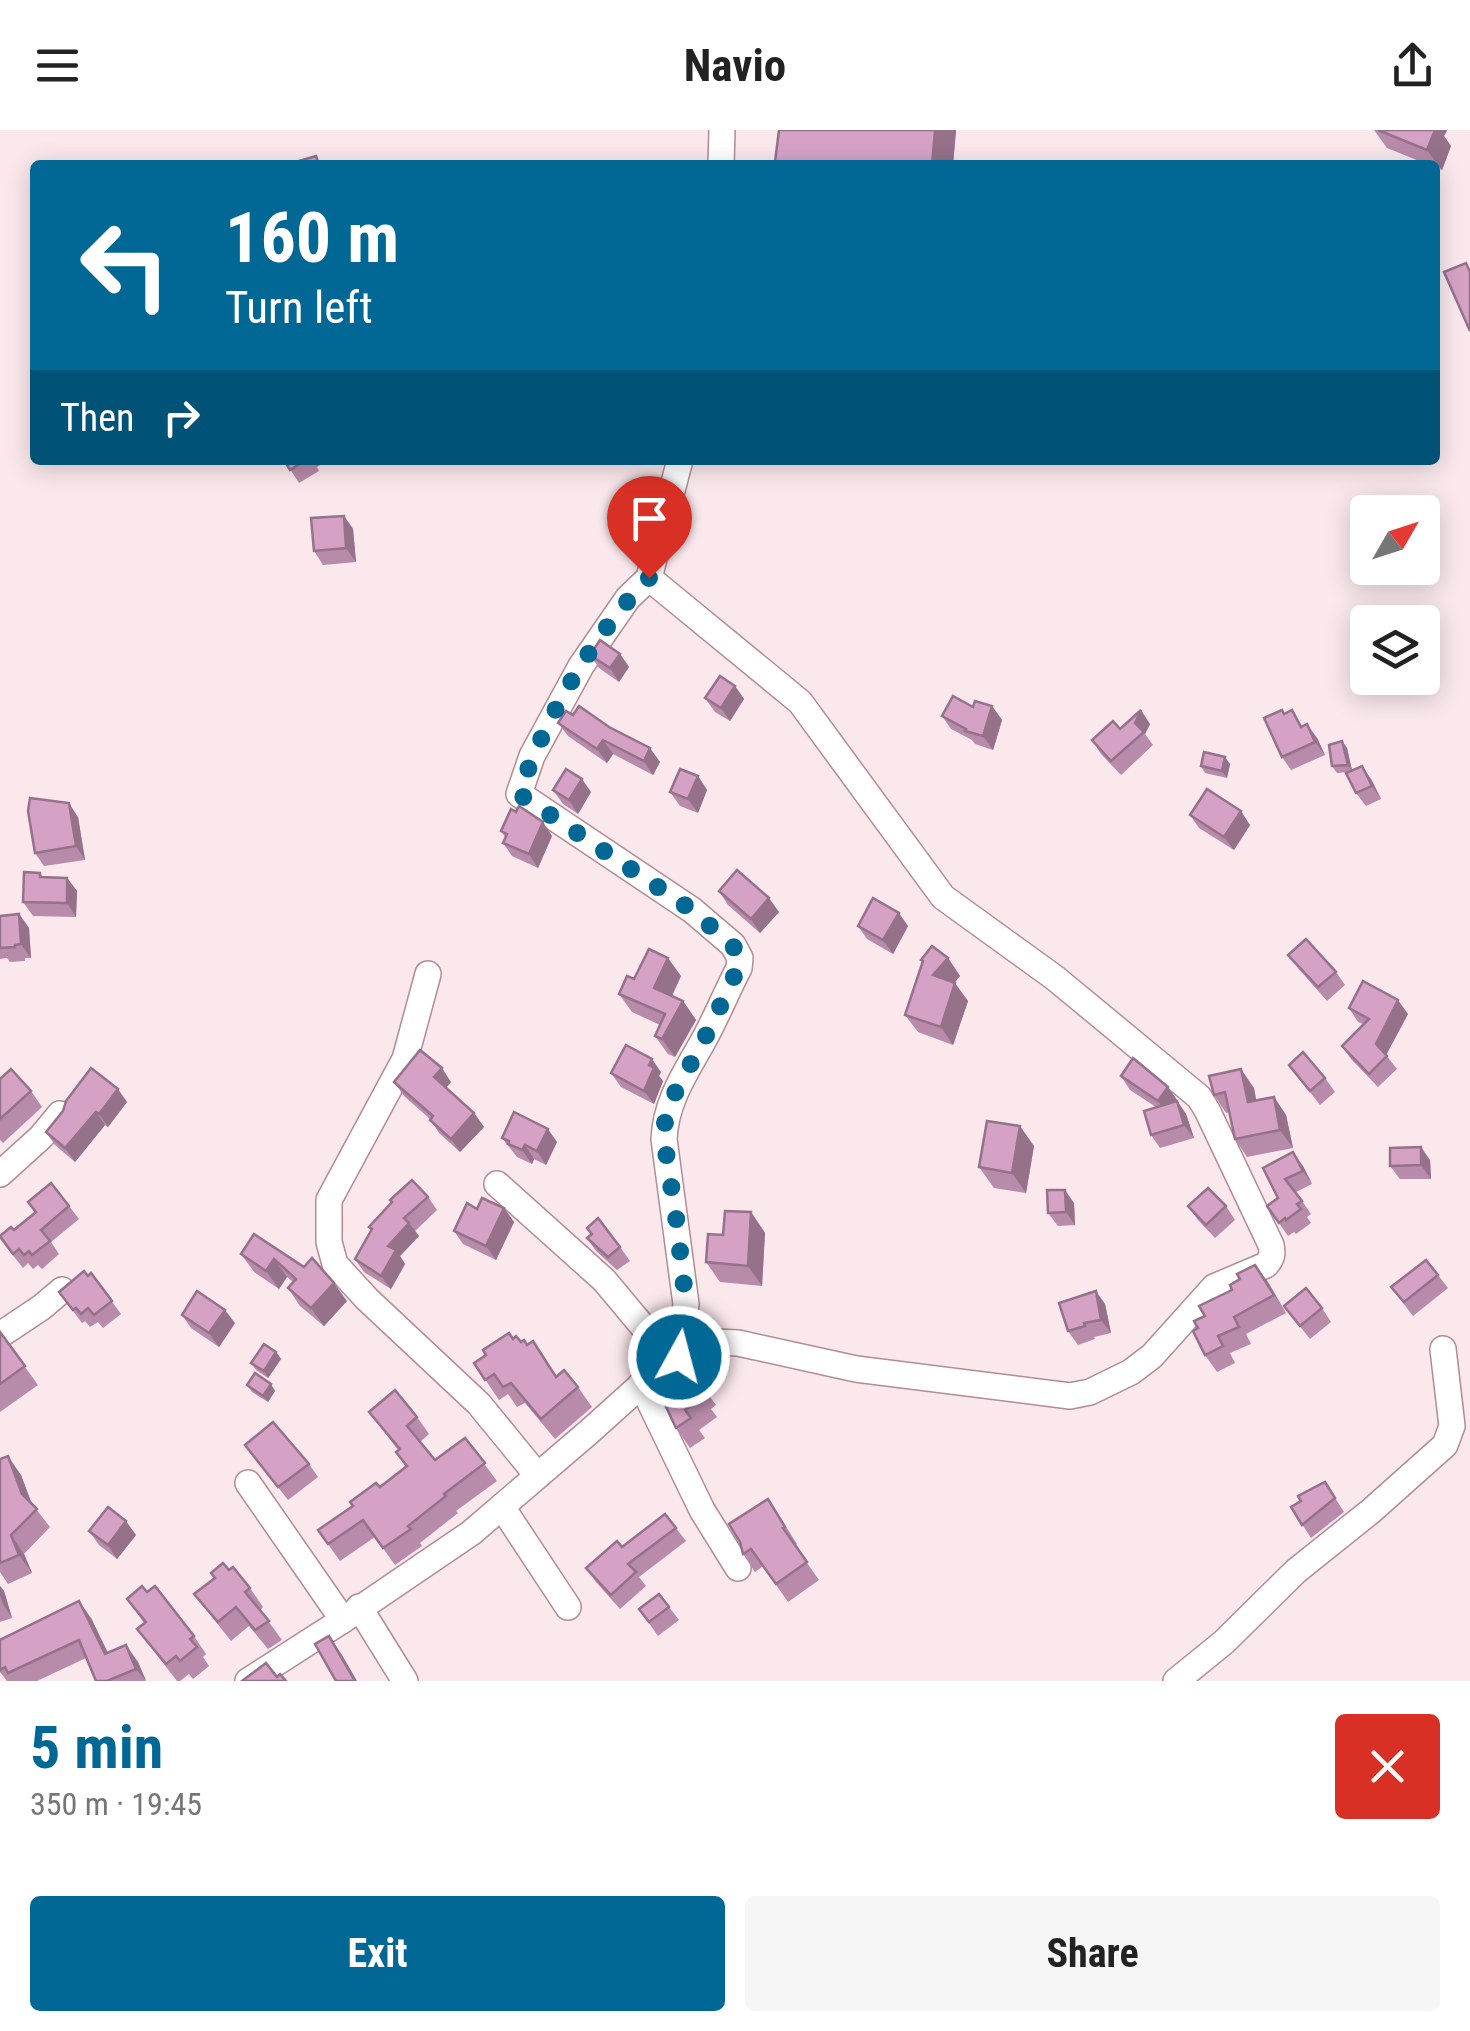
<!DOCTYPE html>
<meta charset="utf-8">
<style>
:root{--surface:#fff;--page:#f6f6f6;--text:#222;--muted:#767676;--accent:#016795}
body{margin:0;font-family:"Roboto Condensed",sans-serif;background:var(--page);color:var(--text);height:100vh;display:flex;flex-direction:column;font-size:38px;white-space:nowrap}
*{box-sizing:border-box;margin:0}
p{font-size:32px;color:var(--muted)}
.icon{flex:none;width:55px;height:55px;fill:none;stroke:currentColor;stroke-width:2;stroke-linecap:round;stroke-linejoin:round}
.map{position:relative;height:1551px;overflow:hidden}
.panel{display:flex;flex-direction:column;background:var(--surface);flex:1}
.panel>*{flex:none}
.hud{position:absolute;left:30px;top:30px;width:1410px;height:305px;border-radius:10px;box-shadow:0 5px 25px #0003;background:#016795;color:#fff;overflow:hidden}
.needle{width:65px;rotate:51deg}
.buttons{position:absolute;left:1350px;top:365px;display:grid;gap:20px}
.buttons a{display:grid;place-items:center;width:90px;height:90px;border-radius:10px;background:var(--surface);box-shadow:0 5px 25px #0003;font-size:50px}
.pin{position:absolute;display:grid;place-items:center;width:85px;height:85px;color:#fff;margin:-102px -42px;border-radius:50% 50% 50% 0;rotate:-45deg;box-shadow:0 0 10px #0007}
.pin .icon{rotate:45deg}
.me{position:absolute;width:110px;margin:-55px;rotate:7deg;stroke-linejoin:round;filter:drop-shadow(0 0 8px #0008)}
.turn{display:flex;align-items:center;gap:35px;height:210px;padding:0 30px;font-size:45px}
.turn .icon{width:130px;height:130px;stroke-width:2.5}
.turn b{display:block;font-size:70px;line-height:85px}
.then{display:flex;align-items:center;height:95px;padding:0 30px;background:#0003;gap:20px;font-size:38px}
.round{display:grid;place-items:center;flex:none;width:105px;height:105px;border-radius:10px;background:var(--page)}
.overview{display:flex;align-items:center;justify-content:space-between;height:170px;padding:0 30px}
h1{font-size:60px;font-weight:700;line-height:75px;color:var(--accent)}
.cta{display:flex;gap:20px;margin-top:auto;padding:20px 30px}
.cta a{flex:1;height:115px;border-radius:10px;background:var(--accent);color:#fff;font-size:40px;font-weight:700;line-height:115px;text-align:center}
.cta a+a{background:var(--page);color:var(--text)}
header{display:flex;justify-content:space-between;align-items:center;height:130px;padding:0 30px;background:var(--surface);font-size:45px;font-weight:700}
.map>svg:first-child{display:block}
</style>
<header><svg class="icon" aria-label="menu" viewBox="0 0 24 24"><path d="M4 6h16M4 12h16M4 18h16"/></svg>Navio<svg class="icon" aria-label="share" viewBox="0 0 24 24"><path d="M12 15V3M7 8l5-5 5 5M5 13v7h14v-7"/></svg></header>
<div class="map">
<svg width="1470" height="1551" viewBox="0 0 1470 1551">
<rect width="100%" height="100%" fill="#fae8ec"/>
<g fill="none" stroke-linecap="round" stroke-linejoin="round">
<defs>
<g id="minor">
<polyline points="721,35 722,0"/>
<polyline points="428,844 405,929 329,1070 329,1112 335,1134 367,1169 479,1274 537,1345"/>
<polyline points="0,1044 41,1007 60,984"/>
<polyline points="497,1054 604,1150 670,1229"/>
<polyline points="0,1205 42,1177 62,1160"/>
<path d="M679,1227L686,1174L664,1009C666,967 690,937 708,902C719,881 728,859 739,838L740,828L733,815L692,780L519,664L532,626L581,536L628,468L649,448L680,330"/>
<polyline points="641,1254 702,1380 738,1438"/>
<polyline points="248,1353 343,1490"/>
<polyline points="502,1377 568,1477"/>
<polyline points="359,1477 405,1551"/>
<path d="M248,1551L343,1490L471,1403L590,1301L670,1229L705,1214L714,1212L738,1213L856,1239L1070,1266L1090,1262L1131,1242L1152,1226L1214,1157L1266,1135C1272,1128 1273,1124 1271,1115L1207,980L1199,967L1055,848L943,767L800,572L649,448"/>
<polyline points="1176,1551 1224,1512 1296,1441 1371,1381 1445,1315 1452,1296 1443,1219"/>
</g>
</defs>
<use href="#minor" stroke="#b38b94" stroke-width="28"/>
<use href="#minor" stroke="#fff" stroke-width="25"/>
</g>
<g fill="#b78ba9">
<polygon points="779,0 956,0 953,35 778,35 775,32"/>
<polygon points="1374,0 1447,0 1444,6 1451,16 1442,40 1435,37 1435,35 1429,35 1387,18"/>
<polygon points="284,330 324,330 325,332 317,337 319,341 299,353"/>
<polygon points="455,330 492,330 492,331 469,335 467,332 458,334"/>
<polygon points="344,386 353,399 356,432 323,435 314,421"/>
<polygon points="620,524 629,537 619,552 599,538 590,525"/>
<polygon points="735,556 744,569 730,591 715,582 705,568"/>
<polygon points="992,576 1002,590 993,620 975,614 972,610 951,599 942,586 973,577"/>
<polygon points="1284,584 1317,608 1325,625 1291,640 1282,627"/>
<polygon points="573,585 609,597 660,632 653,645 613,624 607,633 568,606 558,593"/>
<polygon points="1150,594 1145,604 1153,615 1121,645 1101,624 1092,610 1120,599"/>
<polygon points="1342,611 1347,618 1352,640 1371,649 1381,669 1366,676 1356,663 1349,642 1337,643 1332,636"/>
<polygon points="1230,634 1227,648 1205,643 1201,636"/>
<polygon points="698,646 707,660 698,683 680,676 670,662"/>
<polygon points="553,660 591,662 578,684 563,674"/>
<polygon points="1190,685 1250,695 1234,720 1199,698"/>
<polygon points="78,687 85,730 44,736 35,723"/>
<polygon points="501,701 552,706 538,738 512,726 503,713 505,707"/>
<polygon points="40,743 43,747 67,748 77,761 76,787 33,786 23,772"/>
<polygon points="719,761 779,782 760,803 728,775"/>
<polygon points="19,784 29,798 31,828 25,828 25,831 10,832 7,828 0,829 0,786"/>
<polygon points="858,796 908,796 893,824 867,809"/>
<polygon points="1288,825 1336,842 1345,855 1327,871 1298,838"/>
<polygon points="948,828 960,846 954,853 968,871 953,915 918,902 905,885"/>
<polygon points="681,846 672,866 683,871 696,890 675,927 668,924 655,906 660,895 632,882 619,864 634,849"/>
<polygon points="1349,878 1408,884 1386,925 1397,939 1378,957 1351,929 1342,916 1363,894 1358,892"/>
<polygon points="1289,935 1325,948 1335,962 1320,975"/>
<polygon points="661,942 659,946 663,951 654,974 621,957 611,943"/>
<polygon points="1121,946 1168,957 1186,984 1194,1008 1160,1018 1151,1005 1156,977 1130,960"/>
<polygon points="0,949 31,961 42,977 3,1013 0,1010"/>
<polygon points="394,952 451,952 446,958 474,983 484,997 460,1022 439,1003 430,989 404,966"/>
<polygon points="1254,958 1256,970 1274,967 1286,985 1293,1018 1247,1027 1235,1009 1229,982 1226,983 1214,965"/>
<polygon points="127,972 108,997 105,995 75,1032 55,1015 46,1002"/>
<polygon points="502,1008 557,1012 546,1035 534,1029 532,1034 517,1027"/>
<polygon points="1034,1016 1026,1063 994,1058 979,1037"/>
<polygon points="1430,1030 1431,1049 1400,1049 1390,1036"/>
<polygon points="1303,1036 1312,1054 1296,1062 1311,1084 1307,1087 1311,1093 1296,1104 1294,1102 1288,1106 1267,1076 1278,1068 1263,1038"/>
<polygon points="428,1067 437,1080 415,1101 419,1106 400,1126 405,1134 391,1159 364,1142 355,1129"/>
<polygon points="28,1072 69,1076 79,1089 51,1112 59,1124 42,1139 38,1135 33,1139 28,1133 23,1138 0,1109 14,1100 35,1083"/>
<polygon points="1074,1073 1075,1095 1058,1096 1048,1083"/>
<polygon points="1188,1076 1226,1076 1235,1090 1215,1108 1198,1090"/>
<polygon points="504,1078 514,1092 496,1130 463,1114 454,1101 477,1079"/>
<polygon points="751,1082 765,1103 762,1156 720,1152 706,1132 723,1105"/>
<polygon points="254,1104 347,1171 324,1196 300,1176 288,1158 293,1152 287,1147 279,1159 254,1142 241,1124"/>
<polygon points="587,1108 620,1117 630,1131 617,1140 596,1121"/>
<polygon points="1255,1135 1286,1183 1246,1204 1251,1214 1230,1223 1235,1233 1217,1242 1205,1225 1198,1198 1205,1186 1232,1160 1240,1149"/>
<polygon points="91,1143 121,1184 103,1198 98,1192 90,1197 85,1191 82,1193 59,1162"/>
<polygon points="1438,1145 1448,1158 1413,1186 1391,1157"/>
<polygon points="1105,1174 1111,1203 1094,1207 1095,1209 1078,1215 1068,1201"/>
<polygon points="1284,1176 1322,1178 1331,1192 1310,1209"/>
<polygon points="182,1185 235,1193 219,1217 191,1198"/>
<polygon points="0,1202 38,1255 0,1282"/>
<polygon points="513,1209 521,1212 557,1246 578,1257 592,1277 555,1309 525,1273 517,1277 508,1264 499,1270 474,1233"/>
<polygon points="276,1222 281,1229 268,1248 256,1240 251,1233"/>
<polygon points="692,1242 716,1275 711,1279 717,1287 699,1300 705,1308 690,1318 676,1298 684,1249"/>
<polygon points="247,1255 275,1261 268,1272 252,1262"/>
<polygon points="369,1282 417,1287 429,1304 420,1312 435,1330 465,1308 497,1351 456,1381 458,1383 420,1413 422,1416 395,1435 375,1407 340,1431 318,1400 380,1357 406,1337 396,1322 398,1320"/>
<polygon points="245,1315 309,1334 318,1347 288,1370"/>
<polygon points="0,1329 21,1345 32,1374 50,1397 24,1424 32,1443 8,1454 0,1442"/>
<polygon points="1325,1352 1344,1382 1311,1408 1291,1377"/>
<polygon points="665,1384 686,1411 639,1447 646,1456 620,1479 596,1452 586,1438 622,1417"/>
<polygon points="780,1387 797,1414 795,1416 819,1450 788,1472 763,1436 755,1442 743,1424"/>
<polygon points="89,1401 136,1405 117,1429 99,1415"/>
<polygon points="229,1440 250,1458 263,1477 260,1480 282,1510 268,1519 249,1496 231,1511 194,1464"/>
<polygon points="0,1456 4,1461 12,1488 0,1492"/>
<polygon points="147,1462 194,1506 206,1524 203,1527 209,1536 193,1549 189,1544 180,1551 177,1551 137,1499 144,1493 127,1469"/>
<polygon points="659,1464 679,1490 658,1506 639,1479"/>
<polygon points="91,1488 108,1523 138,1532 146,1551 96,1551 86,1528 37,1551 7,1551 0,1542 0,1510"/>
</g>
<g fill="#95718a">
<polygon points="935,0 956,0 953,35 932,35"/>
<polygon points="1432,0 1447,0 1444,6 1451,16 1442,40 1427,20"/>
<polygon points="344,386 353,399 356,432 346,418"/>
<polygon points="620,524 629,537 619,552 610,538"/>
<polygon points="735,556 744,569 730,591 721,578"/>
<polygon points="992,576 1002,590 993,620 983,606"/>
<polygon points="1141,580 1150,594 1145,604 1135,593"/>
<polygon points="1307,594 1317,608 1325,625 1315,612"/>
<polygon points="603,610 613,624 607,633 597,619"/>
<polygon points="1342,611 1347,618 1352,641 1348,635"/>
<polygon points="650,618 660,632 653,645 644,631"/>
<polygon points="1225,627 1230,634 1227,648 1222,641"/>
<polygon points="1362,636 1371,649 1381,669 1372,656"/>
<polygon points="698,646 707,660 698,683 688,669"/>
<polygon points="582,649 591,662 578,684 569,670"/>
<polygon points="69,673 78,687 85,730 76,716"/>
<polygon points="1241,681 1250,695 1234,720 1224,707"/>
<polygon points="543,692 552,706 538,738 529,724"/>
<polygon points="67,748 77,761 76,787 67,773"/>
<polygon points="769,768 779,782 760,803 751,789"/>
<polygon points="899,783 908,796 893,824 883,810"/>
<polygon points="19,784 29,798 31,828 21,814"/>
<polygon points="668,828 681,846 667,876 654,858"/>
<polygon points="948,828 960,846 946,863 933,845"/>
<polygon points="955,853 968,871 953,915 941,897"/>
<polygon points="1398,870 1408,884 1385,927 1376,914"/>
<polygon points="683,871 696,890 675,927 662,909"/>
<polygon points="652,929 661,942 659,946 663,951 654,974 644,961 649,935"/>
<polygon points="442,938 451,952 444,960 434,947"/>
<polygon points="1241,939 1254,958 1260,990 1248,972"/>
<polygon points="1168,957 1177,970 1167,985 1158,971"/>
<polygon points="118,959 127,972 108,997 99,984"/>
<polygon points="1274,967 1286,985 1293,1018 1280,1000"/>
<polygon points="1177,971 1186,984 1194,1008 1184,995"/>
<polygon points="96,982 105,995 75,1032 65,1018"/>
<polygon points="474,983 484,997 460,1022 451,1009"/>
<polygon points="1020,996 1034,1016 1026,1063 1012,1043"/>
<polygon points="548,999 557,1012 546,1035 537,1021"/>
<polygon points="525,1015 534,1029 532,1034 522,1020"/>
<polygon points="1421,1017 1430,1030 1431,1049 1421,1035"/>
<polygon points="1293,1022 1303,1036 1312,1054 1303,1041"/>
<polygon points="1065,1060 1074,1073 1075,1095 1066,1082"/>
<polygon points="504,1078 514,1092 496,1130 486,1116"/>
<polygon points="751,1082 765,1103 762,1156 748,1136"/>
<polygon points="409,1093 419,1106 400,1126 405,1134 391,1159 381,1146 388,1116"/>
<polygon points="274,1129 287,1147 279,1159 266,1141"/>
<polygon points="1255,1135 1268,1152 1286,1183 1274,1165"/>
<polygon points="334,1153 347,1171 324,1196 311,1178"/>
<polygon points="1096,1161 1105,1174 1111,1203 1101,1190"/>
<polygon points="225,1180 235,1193 219,1217 209,1203"/>
<polygon points="276,1222 281,1229 268,1248 264,1241"/>
<polygon points="271,1254 275,1261 268,1272 263,1266"/>
<polygon points="8,1326 21,1345 35,1383 22,1364"/>
<polygon points="126,1391 136,1405 117,1429 108,1415"/>
<polygon points="11,1405 24,1424 32,1443 19,1425"/>
<polygon points="0,1456 4,1461 12,1488 3,1474 0,1465"/>
<polygon points="79,1471 91,1488 116,1540 105,1524"/>
<polygon points="329,1506 342,1525 357,1551 355,1551"/>
<polygon points="126,1515 138,1532 146,1551 136,1539"/>
</g>
<g fill="#d5a2c5" stroke="#95718a" stroke-width="2.5">
<polygon points="779,0 935,0 932,35 800,35 775,32"/>
<polygon points="1378,0 1435,0 1427,20"/>
<polygon points="316,26 319,35 285,35"/>
<polygon points="1466,133 1470,142 1470,201 1444,142"/>
<polygon points="284,330 306,330 290,340"/>
<polygon points="344,386 346,418 314,421 311,388"/>
<polygon points="600,510 620,524 610,538 590,525"/>
<polygon points="720,546 735,556 721,578 705,568"/>
<polygon points="953,566 973,577 975,571 992,576 983,606 965,601 966,599 942,586"/>
<polygon points="579,576 609,597 650,618 644,631 603,610 597,619 558,593 566,581 573,585"/>
<polygon points="1141,580 1135,593 1144,602 1111,631 1092,610 1113,591 1120,599"/>
<polygon points="1282,580 1284,584 1292,580 1301,597 1307,594 1315,612 1282,627 1264,588"/>
<polygon points="1342,611 1348,635 1332,636 1329,615"/>
<polygon points="1204,622 1225,627 1222,641 1201,636"/>
<polygon points="1362,636 1372,656 1356,663 1346,643"/>
<polygon points="566,639 582,649 569,670 553,660"/>
<polygon points="680,639 698,646 688,669 670,662"/>
<polygon points="1207,659 1241,681 1224,707 1190,685"/>
<polygon points="30,668 69,673 76,716 35,723 28,681"/>
<polygon points="519,676 543,692 529,724 503,713 507,704 501,701 511,679 516,682"/>
<polygon points="737,740 769,768 751,789 719,761"/>
<polygon points="24,742 40,743 40,747 67,748 67,773 23,772"/>
<polygon points="873,768 899,783 883,810 858,796"/>
<polygon points="19,784 21,814 15,815 15,817 0,818 0,786"/>
<polygon points="1306,809 1336,842 1318,857 1288,825"/>
<polygon points="932,816 948,828 933,845 955,853 941,897 905,885 923,831 921,830"/>
<polygon points="649,819 668,828 654,858 683,871 662,909 655,906 665,884 619,864 627,846 634,849"/>
<polygon points="1363,851 1398,870 1376,914 1387,926 1369,944 1342,916 1369,889 1349,878"/>
<polygon points="626,915 652,929 649,935 654,938 644,961 611,943"/>
<polygon points="420,920 442,938 434,947 474,983 451,1009 430,990 433,986 394,952"/>
<polygon points="1303,922 1325,948 1310,961 1289,935"/>
<polygon points="1133,928 1168,957 1158,971 1121,946"/>
<polygon points="91,938 118,959 99,984 96,982 65,1018 46,1002 63,981 66,971"/>
<polygon points="11,939 31,961 0,989 0,949"/>
<polygon points="1241,939 1248,972 1274,967 1280,1000 1235,1009 1225,962 1214,965 1209,946"/>
<polygon points="1177,971 1184,995 1151,1005 1144,981"/>
<polygon points="514,982 548,999 537,1021 525,1015 522,1020 508,1014 509,1011 502,1008"/>
<polygon points="987,991 1020,996 1012,1043 979,1037"/>
<polygon points="1421,1017 1421,1035 1390,1036 1390,1018"/>
<polygon points="1293,1022 1303,1041 1285,1049 1302,1071 1297,1074 1301,1079 1286,1090 1285,1088 1279,1093 1267,1076 1278,1068 1263,1038"/>
<polygon points="412,1050 428,1067 404,1088 409,1093 388,1116 396,1120 381,1146 355,1129 372,1099 369,1097 392,1072 390,1070"/>
<polygon points="51,1053 69,1076 41,1100 50,1111 32,1125 29,1121 24,1125 19,1119 13,1124 0,1106 11,1097 14,1100 36,1082 28,1072"/>
<polygon points="1208,1058 1226,1076 1206,1095 1188,1076"/>
<polygon points="1047,1060 1065,1060 1066,1082 1048,1083"/>
<polygon points="482,1068 504,1078 486,1116 454,1101 467,1073 477,1079"/>
<polygon points="725,1081 751,1082 748,1136 706,1132 708,1104 723,1105"/>
<polygon points="598,1088 620,1117 608,1127 587,1108 592,1104 587,1098"/>
<polygon points="254,1104 304,1137 312,1128 334,1153 311,1178 288,1158 296,1149 274,1129 266,1141 241,1124"/>
<polygon points="1426,1130 1438,1145 1404,1172 1391,1157"/>
<polygon points="1255,1135 1274,1165 1234,1187 1239,1197 1218,1206 1223,1216 1205,1225 1193,1201 1198,1198 1194,1191 1205,1186 1199,1176 1232,1160 1230,1155 1240,1149 1237,1144"/>
<polygon points="84,1141 88,1146 91,1143 112,1171 94,1185 88,1178 81,1184 76,1178 73,1180 59,1162"/>
<polygon points="1306,1158 1322,1178 1300,1196 1284,1176"/>
<polygon points="197,1161 225,1180 209,1203 182,1185"/>
<polygon points="1096,1161 1101,1190 1084,1193 1085,1196 1068,1201 1059,1173"/>
<polygon points="0,1202 25,1236 0,1254"/>
<polygon points="509,1203 513,1209 516,1206 521,1212 524,1210 527,1215 533,1211 556,1247 564,1240 578,1257 541,1289 511,1253 503,1257 494,1244 485,1250 474,1233 486,1225 483,1220"/>
<polygon points="264,1214 276,1222 264,1241 251,1233"/>
<polygon points="692,1242 702,1255 697,1259 703,1267 685,1280 691,1288 676,1298 659,1262 680,1243 684,1249"/>
<polygon points="255,1243 271,1254 263,1266 247,1255"/>
<polygon points="395,1260 417,1287 407,1296 435,1330 465,1308 485,1333 444,1364 446,1366 408,1396 411,1399 383,1418 363,1390 328,1414 318,1400 353,1376 350,1372 376,1353 380,1357 407,1336 396,1322 400,1319 369,1282"/>
<polygon points="273,1292 309,1334 278,1357 245,1315"/>
<polygon points="8,1326 22,1364 37,1379 11,1405 19,1425 0,1433 0,1329"/>
<polygon points="1325,1352 1335,1368 1302,1395 1291,1377 1301,1371 1298,1366"/>
<polygon points="768,1369 785,1397 783,1398 807,1432 776,1454 751,1419 743,1424 740,1412 729,1394"/>
<polygon points="108,1377 126,1391 108,1415 89,1401"/>
<polygon points="665,1384 676,1398 628,1434 636,1442 611,1465 586,1438 617,1411 622,1417"/>
<polygon points="223,1433 229,1440 233,1437 250,1458 245,1462 269,1491 255,1500 236,1477 218,1492 194,1464 215,1448 211,1443"/>
<polygon points="142,1456 147,1462 155,1456 194,1506 190,1509 197,1517 180,1531 176,1526 166,1534 137,1499 146,1492 127,1469"/>
<polygon points="659,1464 669,1477 649,1492 639,1479"/>
<polygon points="79,1471 105,1524 126,1515 136,1539 107,1551 96,1551 79,1510 8,1543 5,1537 0,1540 0,1510"/>
<polygon points="329,1506 355,1551 336,1551 315,1514"/>
<polygon points="266,1533 277,1547 280,1544 286,1551 242,1551"/>
</g>
<g fill="none" stroke-linecap="round" stroke-linejoin="round">
<path stroke="#016795" stroke-width="18" stroke-dasharray="0 32.4" d="M649,448C594,503 544,590 519,664L692,780L733,816L740,828L738,838L709,900L675,963L667,980L665,992L664,1009L677,1094L686,1174L679,1227"/>
</g>
</svg>
<div class="buttons">
<a><svg class="needle" viewBox="-14 -14 28 28"><path d="M0-13l5 13h-10z" fill="#e53935"/><path d="M0 13l5-13h-10z" fill="#767676"/></svg></a>
<a><svg class="icon" aria-label="layers" viewBox="0 0 24 24"><path d="M12 4l9 5-9 5-9-5zM3 14l9 5 9-5"/></svg></a>
</div>
<div class="pin" style="left:649px;top:448px;background:#d93025"><svg class="icon" aria-label="arrive" viewBox="0 0 24 24"><path d="M6 21V4h12l-3 4 3 4H6"/></svg></div>
<svg class="me" style="left:679px;top:1227px" viewBox="-20 -20 40 40"><circle r="17" fill="#016795" stroke="#fff" stroke-width="3"/><path d="M0-11L8 9 0 5-8 9z" fill="#fff"/></svg>
<div class="hud">
<div class="turn"><svg class="icon" aria-label="left" viewBox="0 0 24 24"><path d="M17 20v-9H6M10 6l-5 5 5 5"/></svg><div><b>160 m</b>Turn left</div></div>
<div class="then">Then<svg class="icon" aria-label="right" viewBox="0 0 24 24"><path d="M7 20v-9h11M14 6l5 5-5 5"/></svg></div>
</div>
</div>
<section class="panel">
<div class="overview"><div><h1>5 min</h1><p>350 m · 19:45</p></div><a class="round" style="background:#d93025;color:#fff"><svg class="icon" aria-label="close" viewBox="0 0 24 24"><path d="M6 6l12 12M18 6L6 18"/></svg></a></div>
<div class="cta"><a>Exit</a><a>Share</a></div>
</section>
